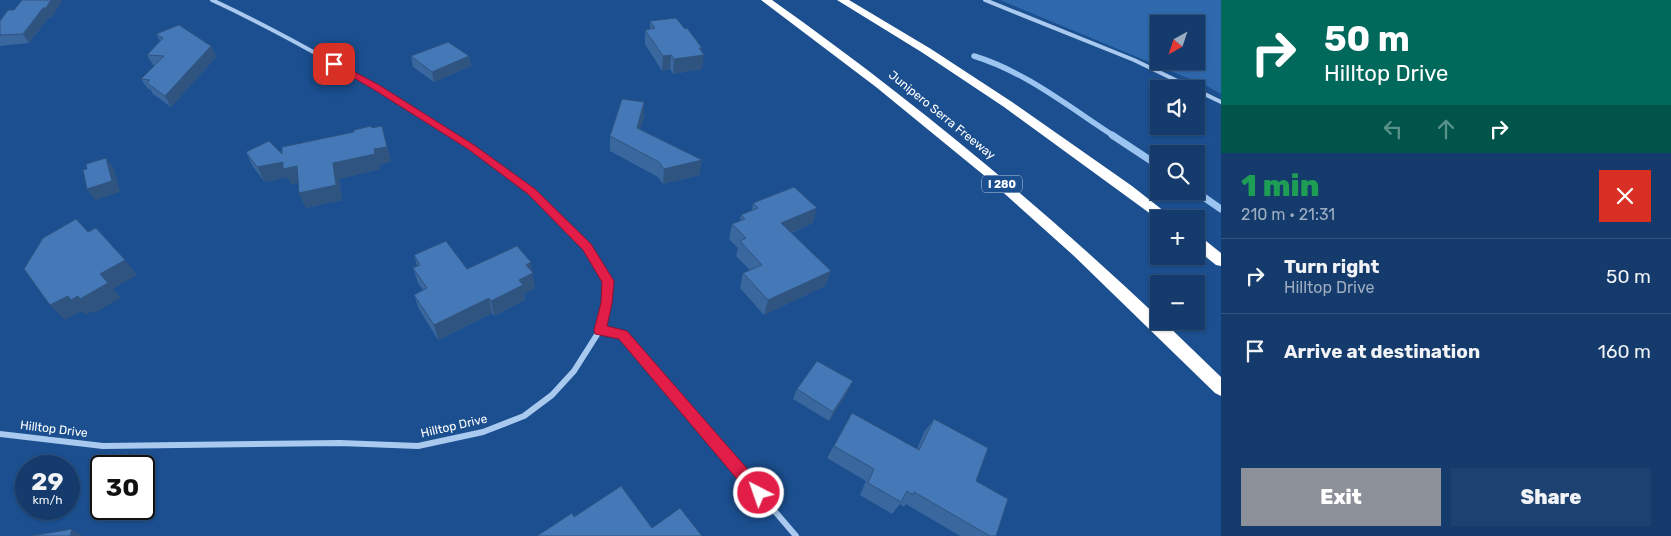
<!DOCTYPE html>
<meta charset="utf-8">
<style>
:root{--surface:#143b6b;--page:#1d4271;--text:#f1f3f6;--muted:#9dadc1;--line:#33557e;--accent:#8c9099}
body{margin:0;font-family:Rubik,sans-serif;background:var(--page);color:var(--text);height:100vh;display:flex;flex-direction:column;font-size:19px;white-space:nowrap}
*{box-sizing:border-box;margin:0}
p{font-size:16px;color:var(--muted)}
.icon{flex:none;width:28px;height:28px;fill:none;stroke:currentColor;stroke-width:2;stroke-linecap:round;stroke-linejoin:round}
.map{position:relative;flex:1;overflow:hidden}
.panel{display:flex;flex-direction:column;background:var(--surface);width:450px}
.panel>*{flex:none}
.hud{background:#00695c;color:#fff;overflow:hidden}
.needle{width:32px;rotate:220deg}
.buttons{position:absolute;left:1150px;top:15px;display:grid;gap:10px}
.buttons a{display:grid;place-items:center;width:55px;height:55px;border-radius:0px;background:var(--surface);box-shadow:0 1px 4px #0004,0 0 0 1px var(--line);font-size:25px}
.speed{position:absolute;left:15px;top:455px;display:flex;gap:10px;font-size:25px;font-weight:700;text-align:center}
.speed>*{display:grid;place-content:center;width:65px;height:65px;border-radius:50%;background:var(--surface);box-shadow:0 1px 4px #0004,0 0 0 1px var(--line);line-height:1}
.speed small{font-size:12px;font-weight:400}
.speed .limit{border:2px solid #111;border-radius:8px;background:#fff;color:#111}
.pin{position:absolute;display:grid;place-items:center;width:42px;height:42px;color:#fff;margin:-21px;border-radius:10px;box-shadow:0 2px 8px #0006}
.me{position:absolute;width:55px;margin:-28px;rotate:319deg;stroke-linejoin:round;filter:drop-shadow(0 0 4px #0008)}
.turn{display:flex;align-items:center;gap:18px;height:105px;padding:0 20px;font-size:22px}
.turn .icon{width:65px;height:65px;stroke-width:2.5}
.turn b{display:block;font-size:35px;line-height:42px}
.lanes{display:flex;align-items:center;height:48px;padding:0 20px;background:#0003;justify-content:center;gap:25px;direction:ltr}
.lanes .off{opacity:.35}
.round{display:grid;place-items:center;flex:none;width:52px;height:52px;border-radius:0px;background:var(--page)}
.summary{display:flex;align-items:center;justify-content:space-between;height:85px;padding:0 20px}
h1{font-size:30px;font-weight:800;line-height:38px;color:#1e9e55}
.action{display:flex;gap:10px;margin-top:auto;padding:10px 20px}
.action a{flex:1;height:58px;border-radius:0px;background:var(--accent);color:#fff;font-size:20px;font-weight:800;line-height:58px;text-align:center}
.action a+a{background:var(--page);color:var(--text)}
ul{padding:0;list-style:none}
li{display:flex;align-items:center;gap:15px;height:75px;padding:0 20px;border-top:1px solid var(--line)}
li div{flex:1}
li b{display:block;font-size:19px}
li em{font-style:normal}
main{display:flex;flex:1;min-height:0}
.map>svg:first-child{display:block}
</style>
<main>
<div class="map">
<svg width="1221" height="536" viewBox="0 0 1221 536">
<rect width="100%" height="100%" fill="#1b4f8f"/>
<path fill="#2e69ad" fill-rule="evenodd" d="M1000,0H1221V94L1207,86ZM1159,24H1196V61H1159Z"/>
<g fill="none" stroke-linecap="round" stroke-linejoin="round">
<path stroke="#9cc4f0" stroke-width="5.5" d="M974,56C1026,72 1069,107 1114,136"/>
<g stroke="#9cc4f0" stroke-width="7">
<polyline points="1112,135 1159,166"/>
<polyline points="1195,191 1221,209"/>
</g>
<g stroke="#a9c9ee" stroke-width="4">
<path d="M212,0C296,39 376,87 454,136"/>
<polyline points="985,0 1134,60 1221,102"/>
</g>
<polyline stroke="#a9c9ee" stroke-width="4.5" points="452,135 531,191 587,247 608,281 604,311"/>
<g stroke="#a9c9ee" stroke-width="6">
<polyline points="600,330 623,334 796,536"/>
<polyline points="0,434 103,446 340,443 418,446 483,432 524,416 552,395 574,371 600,330 604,310"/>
</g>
<g fill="#fff" fill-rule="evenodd">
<path d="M761,0H772C909,97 1037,203 1159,318V321H1163L1221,377V396L1215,393L1074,256L986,177L876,87Z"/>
<polygon points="837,0 849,0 931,49 1012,102 1132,186 1174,219 1159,220 1004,107 923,53"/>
<polygon points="1196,236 1201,237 1221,253 1221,266 1216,265 1196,249"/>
</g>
</g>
<g fill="#3a679d">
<polygon points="49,17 29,43 0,46 0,21 52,17"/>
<polygon points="650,21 685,29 702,48 702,69 673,74 670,69 662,71 645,44 645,30 650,29"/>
<polygon points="156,34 211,46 216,57 171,107 153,94 150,89 148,89 141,79 154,66 153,65 147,55 160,41"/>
<polygon points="411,56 469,56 471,66 434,82 413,67"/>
<polygon points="644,102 644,117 640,129 700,175 663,184 658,177 610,151 610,136"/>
<polygon points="372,128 386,141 391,162 379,165 380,169 339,179 342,200 306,208 299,193 298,182 291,184 288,177 265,182 253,167 246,152 282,154 354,132"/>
<polygon points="753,203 813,223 791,233 825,286 764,315 740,288 743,273 750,270 736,256 738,248 729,239 732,224 740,221 741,215 752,210"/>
<polygon points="414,255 467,269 532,272 535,288 524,294 525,300 494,316 492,313 438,340 419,309 414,295 423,290 418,283 413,268 417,266"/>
<polygon points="797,389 848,391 829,421 793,399"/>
<polygon points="852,413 917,449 924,432 934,419 976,481 996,536 960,536 906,504 904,507 900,504 892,514 860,495 866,481 827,458"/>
</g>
<g fill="#305480">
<polygon points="51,0 63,0 52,17 49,17 29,43 23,34 43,8"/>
<polygon points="211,46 216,57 171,107 165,96"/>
<polygon points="699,48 702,48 701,55 704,55 702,69 673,74 674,59"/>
<polygon points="671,55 670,69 662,71 663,56"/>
<polygon points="469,56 471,66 434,82 432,72"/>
<polygon points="644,102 644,117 636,143 637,128"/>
<polygon points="382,126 391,162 379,165 380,169 339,179 342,200 306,208 299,193 333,163"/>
<polygon points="106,158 114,169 120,192 95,200 87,189"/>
<polygon points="702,160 700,175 663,184 664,169"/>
<polygon points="283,162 297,166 304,181 291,184 288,177 265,182 257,167"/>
<polygon points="817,208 813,223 777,238 781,223"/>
<polygon points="125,260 137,275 113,289 121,298 94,313 92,311 86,315 81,311 65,320 50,305 100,274"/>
<polygon points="531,262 535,288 524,294 525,300 494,316 491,301 519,280 526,265"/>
<polygon points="831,271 825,286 764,315 768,300"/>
<polygon points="489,298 492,313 438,340 434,325"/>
<polygon points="853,381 848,391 829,421 833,412"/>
<polygon points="72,529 83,536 70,536"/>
</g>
<g fill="#4478b7" stroke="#305480">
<polygon points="22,0 51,0 46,8 43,8 23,34 0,35 0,21 8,10 14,10"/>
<polygon points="676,18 685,29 687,28 702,48 699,48 704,55 674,59 671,55 663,56 645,30 655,28 650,21"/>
<polygon points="179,25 211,46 165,96 147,83 150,80 141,79 164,56 147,55 163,38 156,34"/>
<polygon points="448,42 469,56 432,72 411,56"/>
<polygon points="622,99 644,102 637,128 702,160 664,169 659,162 610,136"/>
<polygon points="371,126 372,128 382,126 387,147 374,149 375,154 333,163 336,185 299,193 297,166 283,169 283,162 257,167 246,152 269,141 282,154 282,147 354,132 354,130"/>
<polygon points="106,158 112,181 87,189 83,170 87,169 86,164"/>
<polygon points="794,187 817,208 781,223 831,271 768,300 743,273 762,265 740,241 746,238 732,224 745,219 741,215 758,208 753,203"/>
<polygon points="76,219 88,232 96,228 125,260 100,274 108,283 80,299 78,296 71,300 68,296 50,305 24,269 43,238"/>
<polygon points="446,241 467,269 517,246 531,262 526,265 533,273 519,280 523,285 491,301 489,298 434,325 414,295 427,288 413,268 420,265 414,255"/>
<polygon points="817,361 853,381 833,412 797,389"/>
<polygon points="852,413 919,450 934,419 988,448 976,481 1008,499 996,536 990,536 914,492 913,495 907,491 901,502 868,483 874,469 834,446"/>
<polygon points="621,486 652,528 680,508 702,536 537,536 572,513 574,517"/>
<polygon points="72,529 70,536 31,536"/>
</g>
<polygon fill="#e11d48" stroke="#92132f" points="331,62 336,62 379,85 474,145 535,189 591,244 614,281 612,303 607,326 627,331 764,488 766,493 764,498 759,500 753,498 619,339 595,334 594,330 601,303 602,282 583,250 528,194 468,149 373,89 331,65"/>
<g text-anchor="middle" stroke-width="4" stroke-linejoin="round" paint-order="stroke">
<rect fill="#1b4f8f" stroke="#bbcadd" stroke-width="1" x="982" y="175.5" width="40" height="17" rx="4"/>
<g font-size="11" font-weight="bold" fill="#fff">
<text x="1002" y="188">I 280</text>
</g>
<g font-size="12" fill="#fff" stroke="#1b4f8f">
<text transform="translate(942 115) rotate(39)" y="4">Junipero Serra Freeway</text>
<text transform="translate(454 426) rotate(-13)" y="4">Hilltop Drive</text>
<text transform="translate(54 429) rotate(7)" y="4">Hilltop Drive</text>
</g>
</g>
</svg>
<div class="buttons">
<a><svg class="needle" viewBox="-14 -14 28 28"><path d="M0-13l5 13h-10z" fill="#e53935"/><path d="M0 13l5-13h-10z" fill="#9dadc1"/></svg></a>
<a><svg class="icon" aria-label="sound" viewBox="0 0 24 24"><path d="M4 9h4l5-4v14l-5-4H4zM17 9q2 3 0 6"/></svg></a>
<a><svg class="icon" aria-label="search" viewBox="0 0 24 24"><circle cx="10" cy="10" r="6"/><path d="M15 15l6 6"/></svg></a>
<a>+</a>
<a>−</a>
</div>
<div class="speed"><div>29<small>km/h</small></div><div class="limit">30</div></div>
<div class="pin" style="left:334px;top:64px;background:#d93025"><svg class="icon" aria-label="arrive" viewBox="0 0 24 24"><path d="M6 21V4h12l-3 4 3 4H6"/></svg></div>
<svg class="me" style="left:759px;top:493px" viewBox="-20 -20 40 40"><circle r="17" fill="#e11d48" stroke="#fff" stroke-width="3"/><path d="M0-11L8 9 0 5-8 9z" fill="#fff"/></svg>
</div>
<section class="panel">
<div class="hud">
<div class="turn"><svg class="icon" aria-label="right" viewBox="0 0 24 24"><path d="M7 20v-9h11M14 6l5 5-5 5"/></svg><div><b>50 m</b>Hilltop Drive</div></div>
<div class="lanes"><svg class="icon off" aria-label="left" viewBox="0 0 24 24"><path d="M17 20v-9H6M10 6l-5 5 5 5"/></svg><svg class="icon off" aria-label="ahead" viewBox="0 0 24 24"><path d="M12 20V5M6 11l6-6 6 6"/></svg><svg class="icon" aria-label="right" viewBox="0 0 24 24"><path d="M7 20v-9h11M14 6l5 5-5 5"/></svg></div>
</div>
<div class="summary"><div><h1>1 min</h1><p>210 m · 21:31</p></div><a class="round" style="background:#d93025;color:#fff"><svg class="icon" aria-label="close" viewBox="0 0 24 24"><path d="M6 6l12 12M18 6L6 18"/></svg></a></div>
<ul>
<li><svg class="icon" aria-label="right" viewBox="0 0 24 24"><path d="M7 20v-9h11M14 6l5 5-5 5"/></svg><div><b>Turn right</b><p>Hilltop Drive</p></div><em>50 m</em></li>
<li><svg class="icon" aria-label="arrive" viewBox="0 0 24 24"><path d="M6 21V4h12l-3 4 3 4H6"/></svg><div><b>Arrive at destination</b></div><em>160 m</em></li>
</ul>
<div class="action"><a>Exit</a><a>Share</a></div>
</section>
</main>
